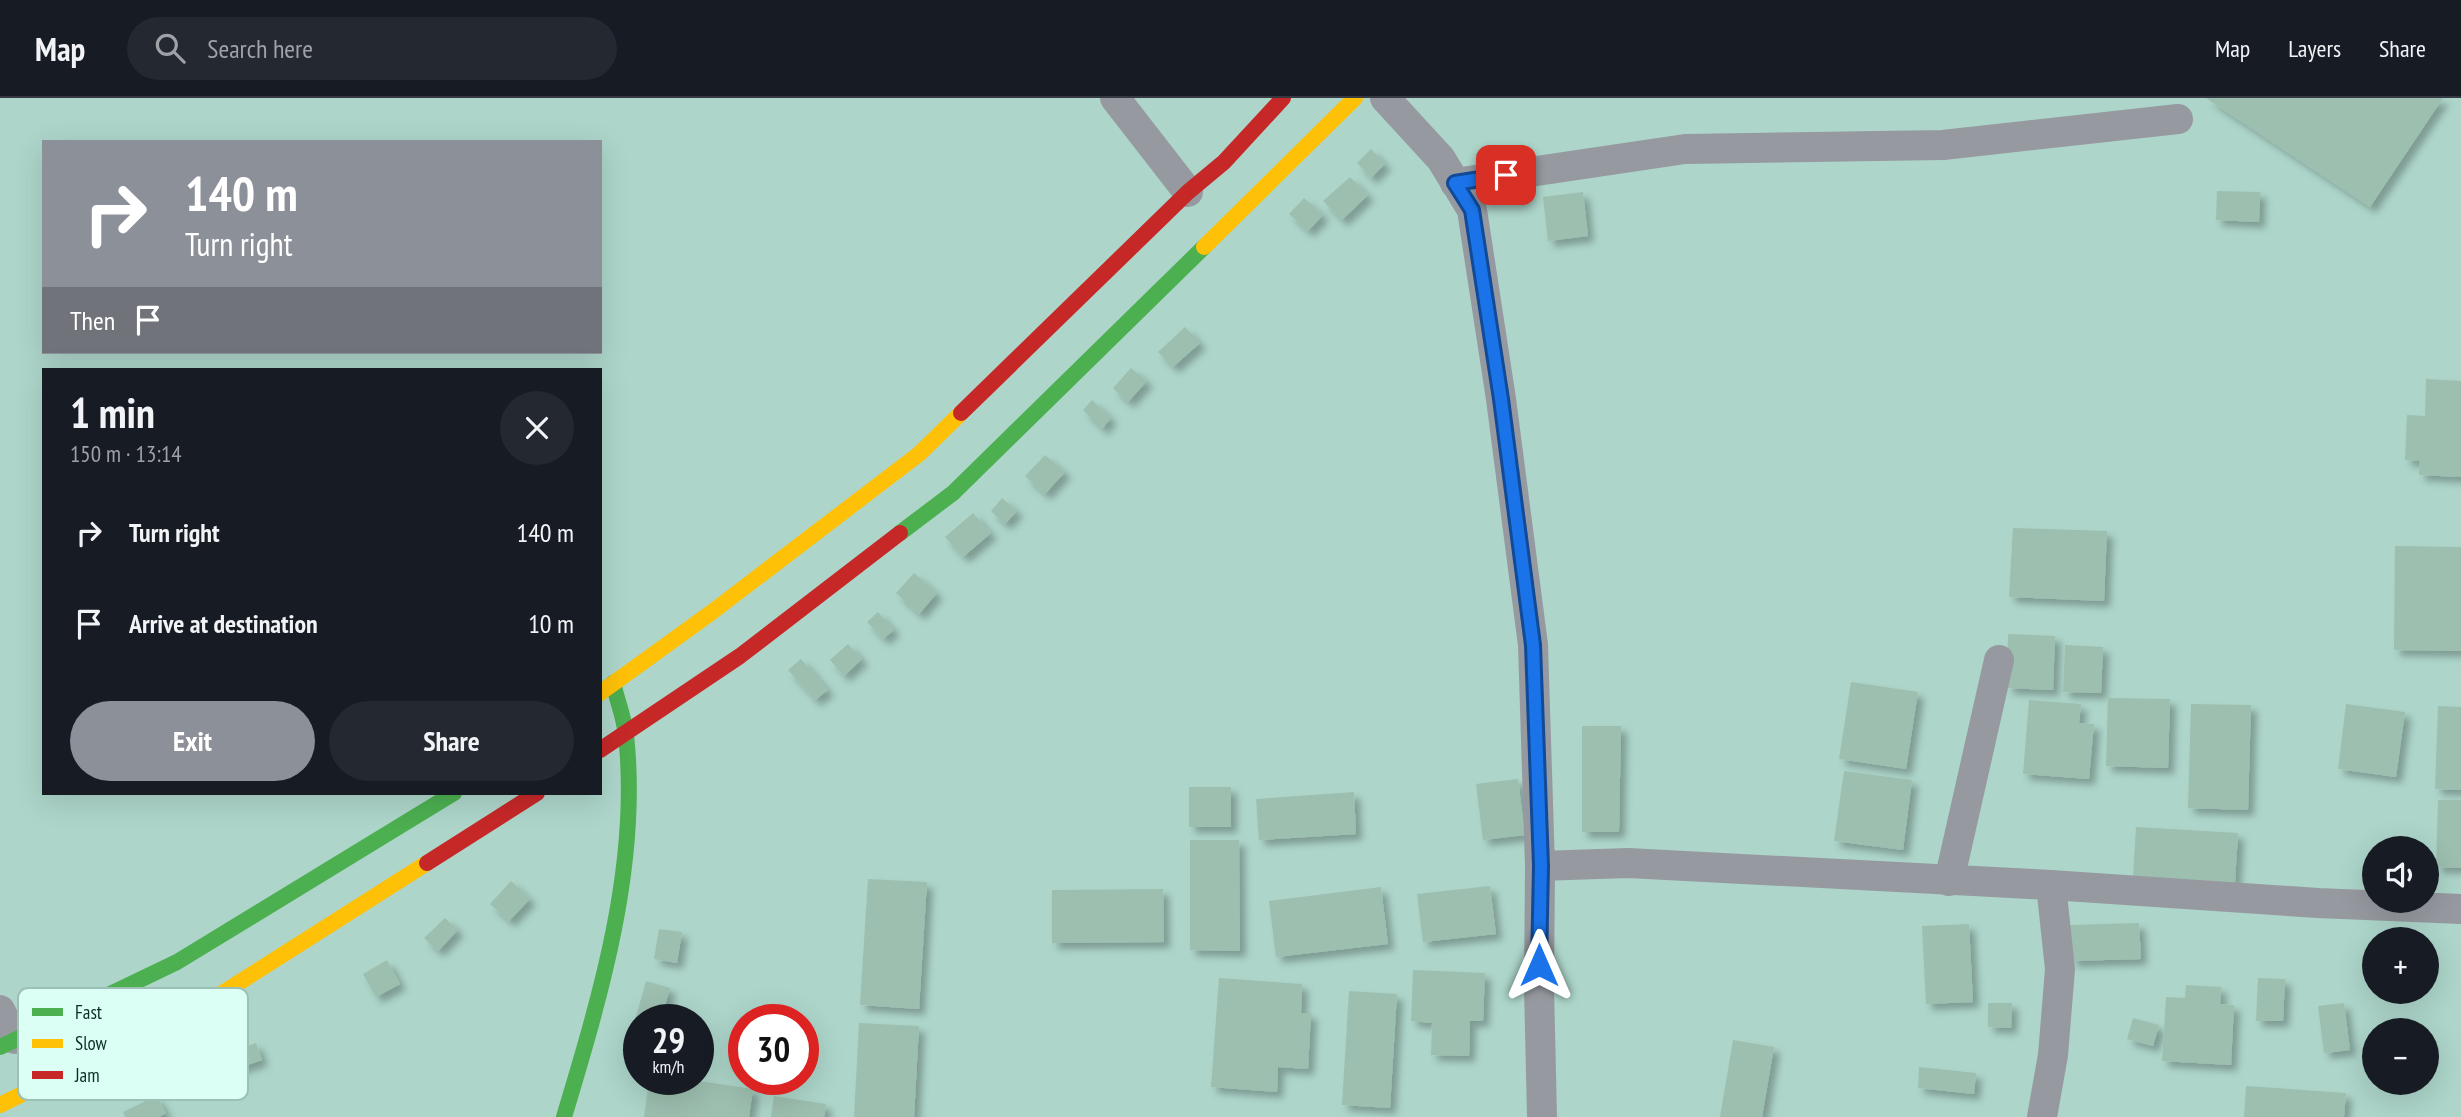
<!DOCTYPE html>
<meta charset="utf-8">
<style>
:root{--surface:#171b24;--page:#242831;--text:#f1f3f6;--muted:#9ea1a6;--line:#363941;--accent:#8c9099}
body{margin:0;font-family:"PT Sans Narrow",sans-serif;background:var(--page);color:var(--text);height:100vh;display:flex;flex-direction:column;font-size:26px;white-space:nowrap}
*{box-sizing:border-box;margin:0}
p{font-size:23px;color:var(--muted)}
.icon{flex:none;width:38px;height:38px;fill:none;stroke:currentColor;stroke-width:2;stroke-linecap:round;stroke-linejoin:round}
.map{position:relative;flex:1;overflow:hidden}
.sheet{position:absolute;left:42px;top:270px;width:560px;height:427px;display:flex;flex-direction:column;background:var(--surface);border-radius:0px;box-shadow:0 7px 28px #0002}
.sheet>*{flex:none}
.guide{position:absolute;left:42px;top:42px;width:560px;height:214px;border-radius:0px;box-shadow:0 7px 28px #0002;background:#8c9099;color:#fff;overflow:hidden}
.tools{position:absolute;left:2362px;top:738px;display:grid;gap:14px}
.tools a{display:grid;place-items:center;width:77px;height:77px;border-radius:50%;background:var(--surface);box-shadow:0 7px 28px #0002;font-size:35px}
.speed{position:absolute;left:623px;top:906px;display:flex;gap:14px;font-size:35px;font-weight:700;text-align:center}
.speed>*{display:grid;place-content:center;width:91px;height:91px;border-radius:50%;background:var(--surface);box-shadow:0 7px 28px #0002;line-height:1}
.speed small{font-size:18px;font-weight:400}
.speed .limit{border:10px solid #d22;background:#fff;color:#111}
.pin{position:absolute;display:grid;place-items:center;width:60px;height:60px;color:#fff;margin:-30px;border-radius:14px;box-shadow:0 4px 10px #0006}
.me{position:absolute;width:77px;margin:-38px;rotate:0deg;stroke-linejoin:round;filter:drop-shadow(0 0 5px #0008)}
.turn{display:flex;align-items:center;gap:24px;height:147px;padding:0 28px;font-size:32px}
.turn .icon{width:91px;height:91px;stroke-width:2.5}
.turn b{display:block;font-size:49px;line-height:60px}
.then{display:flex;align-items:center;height:66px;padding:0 28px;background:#0003;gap:14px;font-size:26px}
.round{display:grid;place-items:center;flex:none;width:74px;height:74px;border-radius:37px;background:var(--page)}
.overview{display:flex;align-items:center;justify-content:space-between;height:119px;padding:0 28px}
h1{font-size:42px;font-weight:600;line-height:52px}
.button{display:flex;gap:14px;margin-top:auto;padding:14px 28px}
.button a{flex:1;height:80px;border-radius:42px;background:var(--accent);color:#fff;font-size:28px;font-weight:600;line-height:80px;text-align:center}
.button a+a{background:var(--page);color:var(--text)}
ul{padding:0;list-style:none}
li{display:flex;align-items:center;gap:21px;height:91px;padding:0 28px}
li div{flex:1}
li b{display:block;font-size:26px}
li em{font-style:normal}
header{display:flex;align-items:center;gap:42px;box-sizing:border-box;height:98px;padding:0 35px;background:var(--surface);border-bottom:2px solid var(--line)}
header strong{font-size:33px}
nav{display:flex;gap:38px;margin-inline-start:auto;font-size:24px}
.search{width:490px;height:63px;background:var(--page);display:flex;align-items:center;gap:18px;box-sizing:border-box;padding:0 24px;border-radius:38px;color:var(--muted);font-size:26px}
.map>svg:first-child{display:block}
</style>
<header>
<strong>Map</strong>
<div class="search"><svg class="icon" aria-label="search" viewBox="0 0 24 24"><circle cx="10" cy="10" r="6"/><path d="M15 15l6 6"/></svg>Search here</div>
<nav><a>Map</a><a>Layers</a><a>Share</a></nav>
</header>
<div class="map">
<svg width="2461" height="1019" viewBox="0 0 2461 1019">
<defs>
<filter id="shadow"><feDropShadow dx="6" dy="6" stdDeviation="3.5" flood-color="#0004"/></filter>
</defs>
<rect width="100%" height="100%" fill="#add5ca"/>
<g fill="#9dbfb0" filter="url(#shadow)">
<polygon points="2206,0 2443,0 2370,109"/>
<polygon points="1371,51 1385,66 1371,80 1357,65"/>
<polygon points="1350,79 1368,97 1342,122 1323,103"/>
<polygon points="2217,93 2260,94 2259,124 2216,122"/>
<polygon points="1583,94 1588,138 1548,143 1543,99"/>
<polygon points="1304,100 1323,117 1308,133 1289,116"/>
<polygon points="1185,229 1200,245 1173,269 1158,254"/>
<polygon points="1131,270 1147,283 1128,304 1113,290"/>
<polygon points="2426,281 2461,283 2461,379 2419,377 2420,363 2405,362 2407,317 2425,318"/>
<polygon points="1092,302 1111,320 1102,331 1083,312"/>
<polygon points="1045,357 1065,374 1045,396 1025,378"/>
<polygon points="1002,400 1017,413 1005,426 991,413"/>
<polygon points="973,415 991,435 963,459 945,439"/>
<polygon points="2013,430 2107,433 2104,503 2009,499"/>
<polygon points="2395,448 2461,449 2461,553 2394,552"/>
<polygon points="914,475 937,495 919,516 896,495"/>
<polygon points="878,514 894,532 883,541 867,524"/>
<polygon points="2008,536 2055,538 2053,592 2007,590"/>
<polygon points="848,546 862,561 844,578 830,562"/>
<polygon points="2065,547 2103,549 2101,595 2063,594"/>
<polygon points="801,561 828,592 815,602 788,572"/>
<polygon points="1851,584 1918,594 1906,671 1839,661"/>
<polygon points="2108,600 2170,601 2168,670 2106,668"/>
<polygon points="2029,602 2081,606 2079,625 2094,626 2089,681 2023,676"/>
<polygon points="2191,606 2251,607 2248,712 2188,710"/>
<polygon points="2346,606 2405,614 2396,679 2338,671"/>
<polygon points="2438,608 2461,609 2461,692 2435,691"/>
<polygon points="1582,628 1621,628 1619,734 1582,734"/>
<polygon points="1844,673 1912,682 1903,752 1834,743"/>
<polygon points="1518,681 1525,737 1483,742 1476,686"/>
<rect x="1189" y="689" width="42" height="40"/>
<polygon points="1354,694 1356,736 1259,742 1256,701"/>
<polygon points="2438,702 2461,702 2461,770 2436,769"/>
<polygon points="2136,729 2238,735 2235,785 2133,779"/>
<polygon points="1190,742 1239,742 1240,853 1190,852"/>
<polygon points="868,781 927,784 919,911 860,907"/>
<polygon points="511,783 530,801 509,823 490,806"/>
<polygon points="1490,788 1496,836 1423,844 1417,796"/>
<polygon points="1381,789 1388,846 1276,859 1269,803"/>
<polygon points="1163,791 1164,844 1052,845 1052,792"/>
<polygon points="445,820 458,832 438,853 424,840"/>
<polygon points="2139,825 2141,861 2071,863 2070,827"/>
<polygon points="1969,826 1973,904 1926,906 1922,828"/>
<polygon points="659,831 682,834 677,865 654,861"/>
<polygon points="387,862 400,886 376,899 363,876"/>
<polygon points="1413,872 1485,875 1483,923 1470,923 1469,958 1431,957 1432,925 1411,923"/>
<polygon points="1219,880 1302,886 1301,915 1311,915 1308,971 1278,969 1277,994 1211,989"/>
<polygon points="2258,880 2285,881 2283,923 2256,923"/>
<polygon points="646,883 670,890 661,922 639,922 639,934 632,933"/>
<polygon points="2186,887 2221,889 2220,906 2234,907 2231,967 2162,963 2166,899 2185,900"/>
<polygon points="1349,893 1397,896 1390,1010 1342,1007"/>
<polygon points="1988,905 2012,905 2011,930 1988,929"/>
<polygon points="2344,905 2350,952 2324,955 2318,908"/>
<polygon points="2133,920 2159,927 2153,948 2127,941"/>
<polygon points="859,925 919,928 914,1019 854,1019"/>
<polygon points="1733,942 1774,949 1762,1019 1720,1019"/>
<polygon points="256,945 262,962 230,973 224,956"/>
<polygon points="1919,969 1976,975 1974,996 1918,990"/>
<polygon points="649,982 691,982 753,991 749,1019 644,1019"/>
<polygon points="2246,988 2346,995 2344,1019 2244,1019"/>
<polygon points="156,998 166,1015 159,1019 125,1019 123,1014"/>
<polygon points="774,998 826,1006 824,1019 771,1019"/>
</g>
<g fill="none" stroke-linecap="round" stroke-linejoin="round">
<g stroke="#969aa0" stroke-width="30">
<polyline points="1115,0 1188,94"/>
<polyline points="1385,0 1441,61 1472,112 1501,301 1533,547 1540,768 1539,889 1542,1019"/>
<polyline points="1455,85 1685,51 1943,47 2178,21"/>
<polyline points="1540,768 1628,765 2051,787 2318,805 2461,811"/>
<polyline points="1949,783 1999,562"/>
<polyline points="0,912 15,941"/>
<polyline points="2042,1019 2053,957 2060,871 2051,787"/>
</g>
<g stroke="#4caf50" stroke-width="16">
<polyline points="900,435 953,395 1204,149"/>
<polyline points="0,949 177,864 454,695"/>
<path d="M564,1019C601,896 640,766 626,637C624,619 617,602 613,585"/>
</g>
<g stroke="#ffc107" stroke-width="16">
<polyline points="1204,149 1355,0"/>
<polyline points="600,595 712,514 919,356 961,315"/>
<polyline points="0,1007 210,903 427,765"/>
</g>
<g stroke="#c62828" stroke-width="16">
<polyline points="961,315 1188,94 1224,64 1283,0"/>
<polyline points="600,652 740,558 900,435"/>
<polyline points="427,765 537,695"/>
</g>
</g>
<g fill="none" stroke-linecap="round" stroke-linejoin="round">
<defs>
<polyline id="route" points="1506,77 1455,85 1472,112 1501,301 1533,547 1541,768 1539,867"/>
</defs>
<use href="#route" stroke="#114b97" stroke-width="18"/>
<use href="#route" stroke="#1a73e8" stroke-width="12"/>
</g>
<rect x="18" y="890" width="230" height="112" rx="10" fill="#dbfff4" stroke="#9dc0b6" stroke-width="2"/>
<rect x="32" y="910" width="31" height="8" fill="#4caf50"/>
<rect x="32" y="941" width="31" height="9" fill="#ffc107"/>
<rect x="32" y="973" width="31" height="8" fill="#c62828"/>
<g font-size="19" fill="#0c2c24">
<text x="75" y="921">Fast</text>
<text x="75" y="952">Slow</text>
<text x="75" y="984">Jam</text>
</g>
</svg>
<div class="tools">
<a><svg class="icon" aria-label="sound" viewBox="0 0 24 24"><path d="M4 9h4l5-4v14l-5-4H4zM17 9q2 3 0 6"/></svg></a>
<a>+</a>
<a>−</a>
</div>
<div class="speed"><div>29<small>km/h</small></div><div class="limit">30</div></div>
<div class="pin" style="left:1506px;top:77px;background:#d93025"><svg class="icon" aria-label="arrive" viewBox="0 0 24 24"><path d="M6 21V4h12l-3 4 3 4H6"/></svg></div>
<svg class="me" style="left:1539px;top:867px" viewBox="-20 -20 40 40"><path d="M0-17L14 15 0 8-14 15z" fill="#1a73e8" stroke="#fff" stroke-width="4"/></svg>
<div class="guide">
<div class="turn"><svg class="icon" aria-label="right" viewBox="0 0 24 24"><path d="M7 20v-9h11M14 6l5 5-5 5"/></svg><div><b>140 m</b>Turn right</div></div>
<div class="then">Then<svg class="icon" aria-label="arrive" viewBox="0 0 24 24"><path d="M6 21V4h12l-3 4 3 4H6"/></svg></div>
</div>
<section class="sheet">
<div class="overview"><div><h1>1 min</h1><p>150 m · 13:14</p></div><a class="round"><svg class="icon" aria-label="close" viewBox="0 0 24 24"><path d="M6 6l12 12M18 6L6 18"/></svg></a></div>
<ul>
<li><svg class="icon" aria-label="right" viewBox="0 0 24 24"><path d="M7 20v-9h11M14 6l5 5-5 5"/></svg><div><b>Turn right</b></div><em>140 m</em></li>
<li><svg class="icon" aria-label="arrive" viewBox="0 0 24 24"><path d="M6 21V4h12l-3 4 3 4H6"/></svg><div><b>Arrive at destination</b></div><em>10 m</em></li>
</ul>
<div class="button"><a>Exit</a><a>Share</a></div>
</section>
</div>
